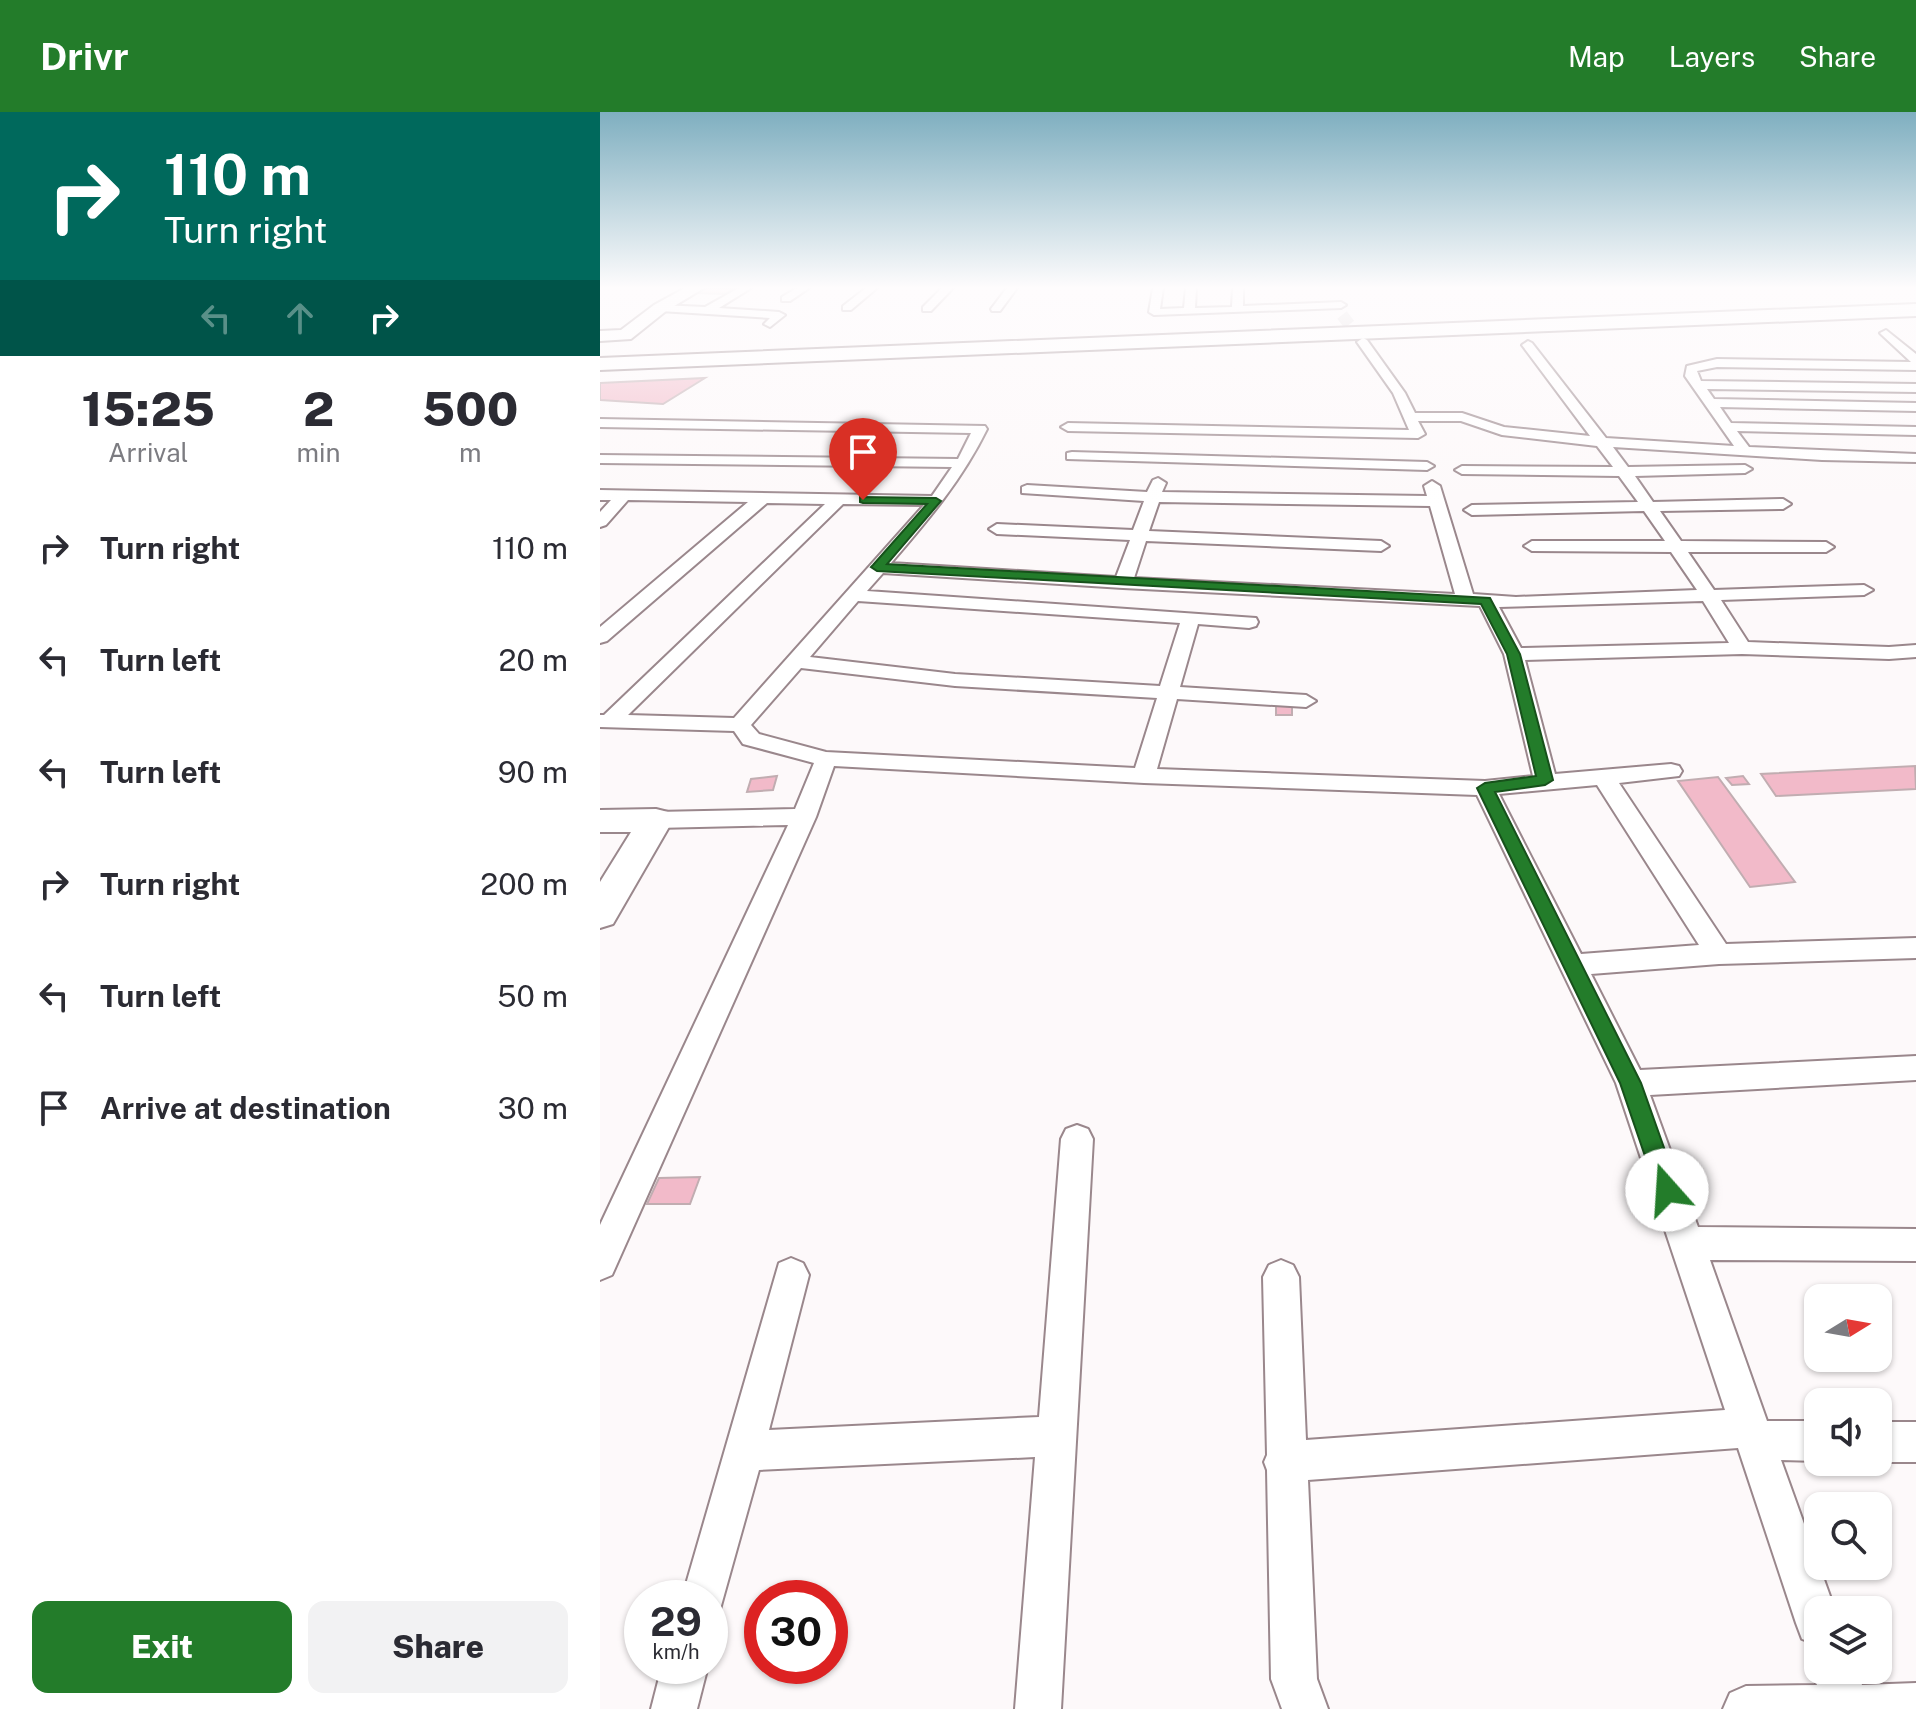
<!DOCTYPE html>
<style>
:root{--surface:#fff;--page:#f2f2f3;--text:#2b2b33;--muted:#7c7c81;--accent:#237c2a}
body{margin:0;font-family:"Public Sans",sans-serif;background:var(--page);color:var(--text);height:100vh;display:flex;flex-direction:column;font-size:30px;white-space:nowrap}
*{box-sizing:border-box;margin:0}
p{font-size:26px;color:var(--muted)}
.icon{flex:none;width:44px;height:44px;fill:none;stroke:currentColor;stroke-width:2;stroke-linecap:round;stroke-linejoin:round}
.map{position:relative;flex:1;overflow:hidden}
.panel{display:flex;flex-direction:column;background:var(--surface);width:600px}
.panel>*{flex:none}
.hud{background:#00695c;color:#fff;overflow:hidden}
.needle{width:52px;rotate:79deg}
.controls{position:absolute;left:1204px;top:1172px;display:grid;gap:16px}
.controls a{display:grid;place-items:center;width:88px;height:88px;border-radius:16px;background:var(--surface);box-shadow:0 2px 6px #0004;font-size:40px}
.speed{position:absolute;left:24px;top:1468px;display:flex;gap:16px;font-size:40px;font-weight:700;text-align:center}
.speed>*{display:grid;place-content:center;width:104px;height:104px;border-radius:50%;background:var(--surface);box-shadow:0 2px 6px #0004;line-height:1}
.speed small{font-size:20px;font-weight:400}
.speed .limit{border:12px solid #d22;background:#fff;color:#111}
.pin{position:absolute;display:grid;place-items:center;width:68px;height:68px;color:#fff;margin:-82px -34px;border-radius:50% 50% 50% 0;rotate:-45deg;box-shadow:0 0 8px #0007}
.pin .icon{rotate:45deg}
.me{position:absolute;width:88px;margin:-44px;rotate:341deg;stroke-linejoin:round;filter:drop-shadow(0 0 6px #0008)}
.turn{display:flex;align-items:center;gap:28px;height:168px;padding:0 32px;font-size:36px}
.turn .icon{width:104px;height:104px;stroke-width:2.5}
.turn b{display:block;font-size:56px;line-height:68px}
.lanes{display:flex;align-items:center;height:76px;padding:0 32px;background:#0003;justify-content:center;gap:40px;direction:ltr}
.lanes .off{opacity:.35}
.eta{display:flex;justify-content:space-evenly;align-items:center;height:136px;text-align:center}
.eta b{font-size:48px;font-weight:800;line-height:56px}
.cta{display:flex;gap:16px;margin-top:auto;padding:16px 32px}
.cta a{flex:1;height:92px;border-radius:16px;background:var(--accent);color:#fff;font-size:32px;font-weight:800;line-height:92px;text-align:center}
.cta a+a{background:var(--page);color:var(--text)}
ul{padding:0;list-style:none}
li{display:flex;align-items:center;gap:24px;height:112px;padding:0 32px}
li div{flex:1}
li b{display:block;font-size:30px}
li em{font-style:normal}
header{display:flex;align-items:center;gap:48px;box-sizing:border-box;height:112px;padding:0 40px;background:var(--accent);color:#fff}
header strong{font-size:38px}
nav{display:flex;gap:44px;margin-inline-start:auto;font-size:28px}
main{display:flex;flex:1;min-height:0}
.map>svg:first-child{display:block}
</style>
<header>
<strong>Drivr</strong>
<nav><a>Map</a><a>Layers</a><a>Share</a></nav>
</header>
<main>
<section class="panel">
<div class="hud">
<div class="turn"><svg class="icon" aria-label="right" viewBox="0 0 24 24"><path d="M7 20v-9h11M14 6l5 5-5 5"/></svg><div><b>110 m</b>Turn right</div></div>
<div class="lanes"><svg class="icon off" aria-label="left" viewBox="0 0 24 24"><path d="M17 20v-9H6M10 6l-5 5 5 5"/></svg><svg class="icon off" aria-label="ahead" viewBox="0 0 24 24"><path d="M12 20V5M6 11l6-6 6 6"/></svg><svg class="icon" aria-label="right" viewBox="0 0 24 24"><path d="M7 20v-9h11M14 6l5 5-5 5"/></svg></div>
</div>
<div class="eta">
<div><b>15:25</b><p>Arrival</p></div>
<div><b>2</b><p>min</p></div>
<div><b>500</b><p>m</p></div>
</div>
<ul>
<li><svg class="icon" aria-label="right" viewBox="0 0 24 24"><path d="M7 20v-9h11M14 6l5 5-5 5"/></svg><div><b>Turn right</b></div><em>110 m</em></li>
<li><svg class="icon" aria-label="left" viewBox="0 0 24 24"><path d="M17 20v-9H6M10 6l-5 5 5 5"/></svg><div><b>Turn left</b></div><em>20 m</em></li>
<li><svg class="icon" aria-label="left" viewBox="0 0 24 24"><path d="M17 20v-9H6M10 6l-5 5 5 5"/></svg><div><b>Turn left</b></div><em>90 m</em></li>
<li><svg class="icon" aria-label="right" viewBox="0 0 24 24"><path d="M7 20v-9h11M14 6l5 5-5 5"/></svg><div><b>Turn right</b></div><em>200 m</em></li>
<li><svg class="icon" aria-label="left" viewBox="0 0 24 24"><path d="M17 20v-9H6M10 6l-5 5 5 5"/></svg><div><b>Turn left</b></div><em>50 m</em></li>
<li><svg class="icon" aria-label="arrive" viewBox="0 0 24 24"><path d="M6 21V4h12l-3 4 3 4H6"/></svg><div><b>Arrive at destination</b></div><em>30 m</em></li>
</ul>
<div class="cta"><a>Exit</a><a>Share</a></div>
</section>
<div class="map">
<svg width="1316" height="1597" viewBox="0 0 1316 1597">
<rect width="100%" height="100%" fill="#fdf9fa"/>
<g fill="#f2bac9" stroke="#c1adb1" stroke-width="2">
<polygon points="107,176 134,176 124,182 97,181"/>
<polygon points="105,266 63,292 0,288 0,271"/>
<polygon points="676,592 692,593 692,603 676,603"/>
<polygon points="1315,654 1316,677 1176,684 1161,662"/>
<polygon points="177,664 173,678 147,680 151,667"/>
<polygon points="1143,664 1149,672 1132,673 1126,666"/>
<polygon points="1118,665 1195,770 1150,775 1078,669"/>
<polygon points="100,1065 90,1092 47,1092 59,1066"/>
</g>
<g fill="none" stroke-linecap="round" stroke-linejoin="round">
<polyline stroke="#dad5d6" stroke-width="12" stroke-dasharray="12 6" stroke-linecap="butt" points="742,203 763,230"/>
<defs>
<g id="street">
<polygon points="139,176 151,176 119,196 179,200 185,203 170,215 164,212 170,206 60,199 55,196 60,193 105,195"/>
<polygon points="197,176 209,176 190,189 182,189 182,185"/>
<polygon points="266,176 277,176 251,198 243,198 243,194"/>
<polygon points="342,176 353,176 331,199 323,199 323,195"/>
<polygon points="407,176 417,176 400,199 392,199 391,197"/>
<polygon points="553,176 563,176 560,197 584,196 586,176 596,176 595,196 632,195 633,176 643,176 643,194 741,190 746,193 741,196 554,203 549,200"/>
<path d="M1286,218L1316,242V258L1117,255L1097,259L1101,269L1316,272V280L1107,277L1114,287L1316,291V299L1120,295L1131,311L1316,315V323L1137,319L1149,335L1316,342V350L1222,348L1013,335L1028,355L1145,353L1152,357L1145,361L1035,364L1053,390L1183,387L1191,392L1183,397L1060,399L1081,429L1226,430L1234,435L1226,440H1088L1114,478L1264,473L1273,478L1264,483L1121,488L1148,530L1289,535L1316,533V545L1289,547L1142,542L925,548L955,662L1071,652L1079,654L1082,659L1079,664L1019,671L1126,832L1316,826V846L1119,852L991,862L1040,958L1316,944V968L1050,983L1098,1115L1316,1117V1149L1110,1148L1167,1309H1218V1349L1181,1348L1235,1498H1218V1533L1202,1527L1196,1511L1138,1336L708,1368L717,1567L728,1597H682L671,1567L667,1358L664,1350L667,1343L663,1165L669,1153L681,1148L693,1153L699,1165L706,1328L1125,1298L1016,971L877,683L544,671L234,654L216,705L12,1163L0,1168V1113L188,713L56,716L48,714L44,708L48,702L56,700L195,697L214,651L143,632L134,619L0,615V603H4L225,392L167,391L7,529L0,531V515L148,390L28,388L6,413L0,415V400L11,388H0V378L332,384L352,355L0,351V343L358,347L371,321L0,315V307L385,314L387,317C362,368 328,408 291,451L516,465L530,428L397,422L389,417L397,412L533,418L544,389L422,381V375L427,373L547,380L553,368L558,366L566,371L562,380L827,384L824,374L832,369L840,374L873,482L916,485L1097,478L1071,440L932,439L924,434L932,429H1065L1044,399L872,403L864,398L872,393L1038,390L1019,364L862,362L855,358L862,354L1013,355L997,334L902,323L861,309H818L825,322L818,326L468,319L461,315L468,311L809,318L793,281L757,230L763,226L767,228L805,281L815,301H862L904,315L990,324L922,233L928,229L932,231L1006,326L1134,334L1085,264L1087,254L1117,247L1311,250L1282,223L1280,221ZM559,390L830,394L855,482L534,466L546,429L781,439L789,434L781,429L549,419ZM243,392L324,393L134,606L28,603ZM283,461L523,476L880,494L904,542L933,664L885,669L557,657L577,587L706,595L716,589L706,583L580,575L598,512L649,516L656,514L658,510L656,506L267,479ZM258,489L580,511L560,574L355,562L210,545ZM1103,489L1129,531L921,536L899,495ZM201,556L355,574L557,586L535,656L226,640L159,622L151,613ZM997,673L1099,833L981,842L899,682Z"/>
<polygon points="472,340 827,350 834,354 827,358 467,347 467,341"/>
<polygon points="477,1013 488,1017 493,1027 461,1597 415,1597 435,1345 159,1358 119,1501 110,1505 110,1486 82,1486 179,1151 191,1146 203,1151 209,1163 169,1318 439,1305 461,1027 466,1017"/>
<rect x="1278" y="1310" width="38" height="40"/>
<polygon points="1218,1542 1218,1558 1257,1558 1262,1573 1316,1571 1316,1597 1123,1597 1130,1581 1146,1574 1217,1573 1211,1558"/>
<polygon points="62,1554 108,1554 97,1597 51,1597"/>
</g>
<g id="secondary">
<polygon points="85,176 104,176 66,199 31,227 0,229 0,219 21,218 54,193"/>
<polygon points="56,697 68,700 73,708 13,812 0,816 0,770 31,720 0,720 0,698"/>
</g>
<polygon id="highway" points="1316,192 1316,204 0,258 0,246"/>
</defs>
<use href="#street" stroke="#9a878c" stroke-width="4"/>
<use href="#secondary" stroke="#9a878c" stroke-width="4"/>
<use href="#highway" stroke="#9a878c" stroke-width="4"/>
<use href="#street" fill="#fff" fill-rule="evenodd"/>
<use href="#secondary" fill="#fff" fill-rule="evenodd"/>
<use href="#highway" fill="#fff" fill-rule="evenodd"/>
</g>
<linearGradient id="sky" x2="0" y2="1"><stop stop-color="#7fafc0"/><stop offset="0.44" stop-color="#fefcfd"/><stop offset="1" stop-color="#fefcfd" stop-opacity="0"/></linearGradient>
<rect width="1316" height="399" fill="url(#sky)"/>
<polygon fill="#237c2a" stroke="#17511b" stroke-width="2" points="260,385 336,386 341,389 287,452 890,486 920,542 953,668 945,673 895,680 1041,971 1079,1078 1076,1085 1067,1088 1059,1085 1020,971 877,676 885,671 936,664 907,542 881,492 277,459 271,455 273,453 327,392 263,391 260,390"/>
</svg>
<div class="controls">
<a><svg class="needle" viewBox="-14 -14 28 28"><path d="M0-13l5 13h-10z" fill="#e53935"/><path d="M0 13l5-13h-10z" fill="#7c7c81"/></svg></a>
<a><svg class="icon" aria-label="sound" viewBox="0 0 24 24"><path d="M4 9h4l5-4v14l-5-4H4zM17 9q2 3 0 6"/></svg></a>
<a><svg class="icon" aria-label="search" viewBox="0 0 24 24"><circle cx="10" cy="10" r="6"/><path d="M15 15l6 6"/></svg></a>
<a><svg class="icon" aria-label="layers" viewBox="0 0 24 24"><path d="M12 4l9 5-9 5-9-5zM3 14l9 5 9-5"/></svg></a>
</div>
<div class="speed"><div>29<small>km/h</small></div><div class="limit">30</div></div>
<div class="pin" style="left:263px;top:388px;background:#d93025"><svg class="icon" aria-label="arrive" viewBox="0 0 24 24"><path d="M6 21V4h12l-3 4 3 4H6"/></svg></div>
<svg class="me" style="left:1067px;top:1078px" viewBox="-20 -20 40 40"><circle r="19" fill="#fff"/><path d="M0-13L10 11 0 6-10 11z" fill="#237c2a"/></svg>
</div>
</main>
